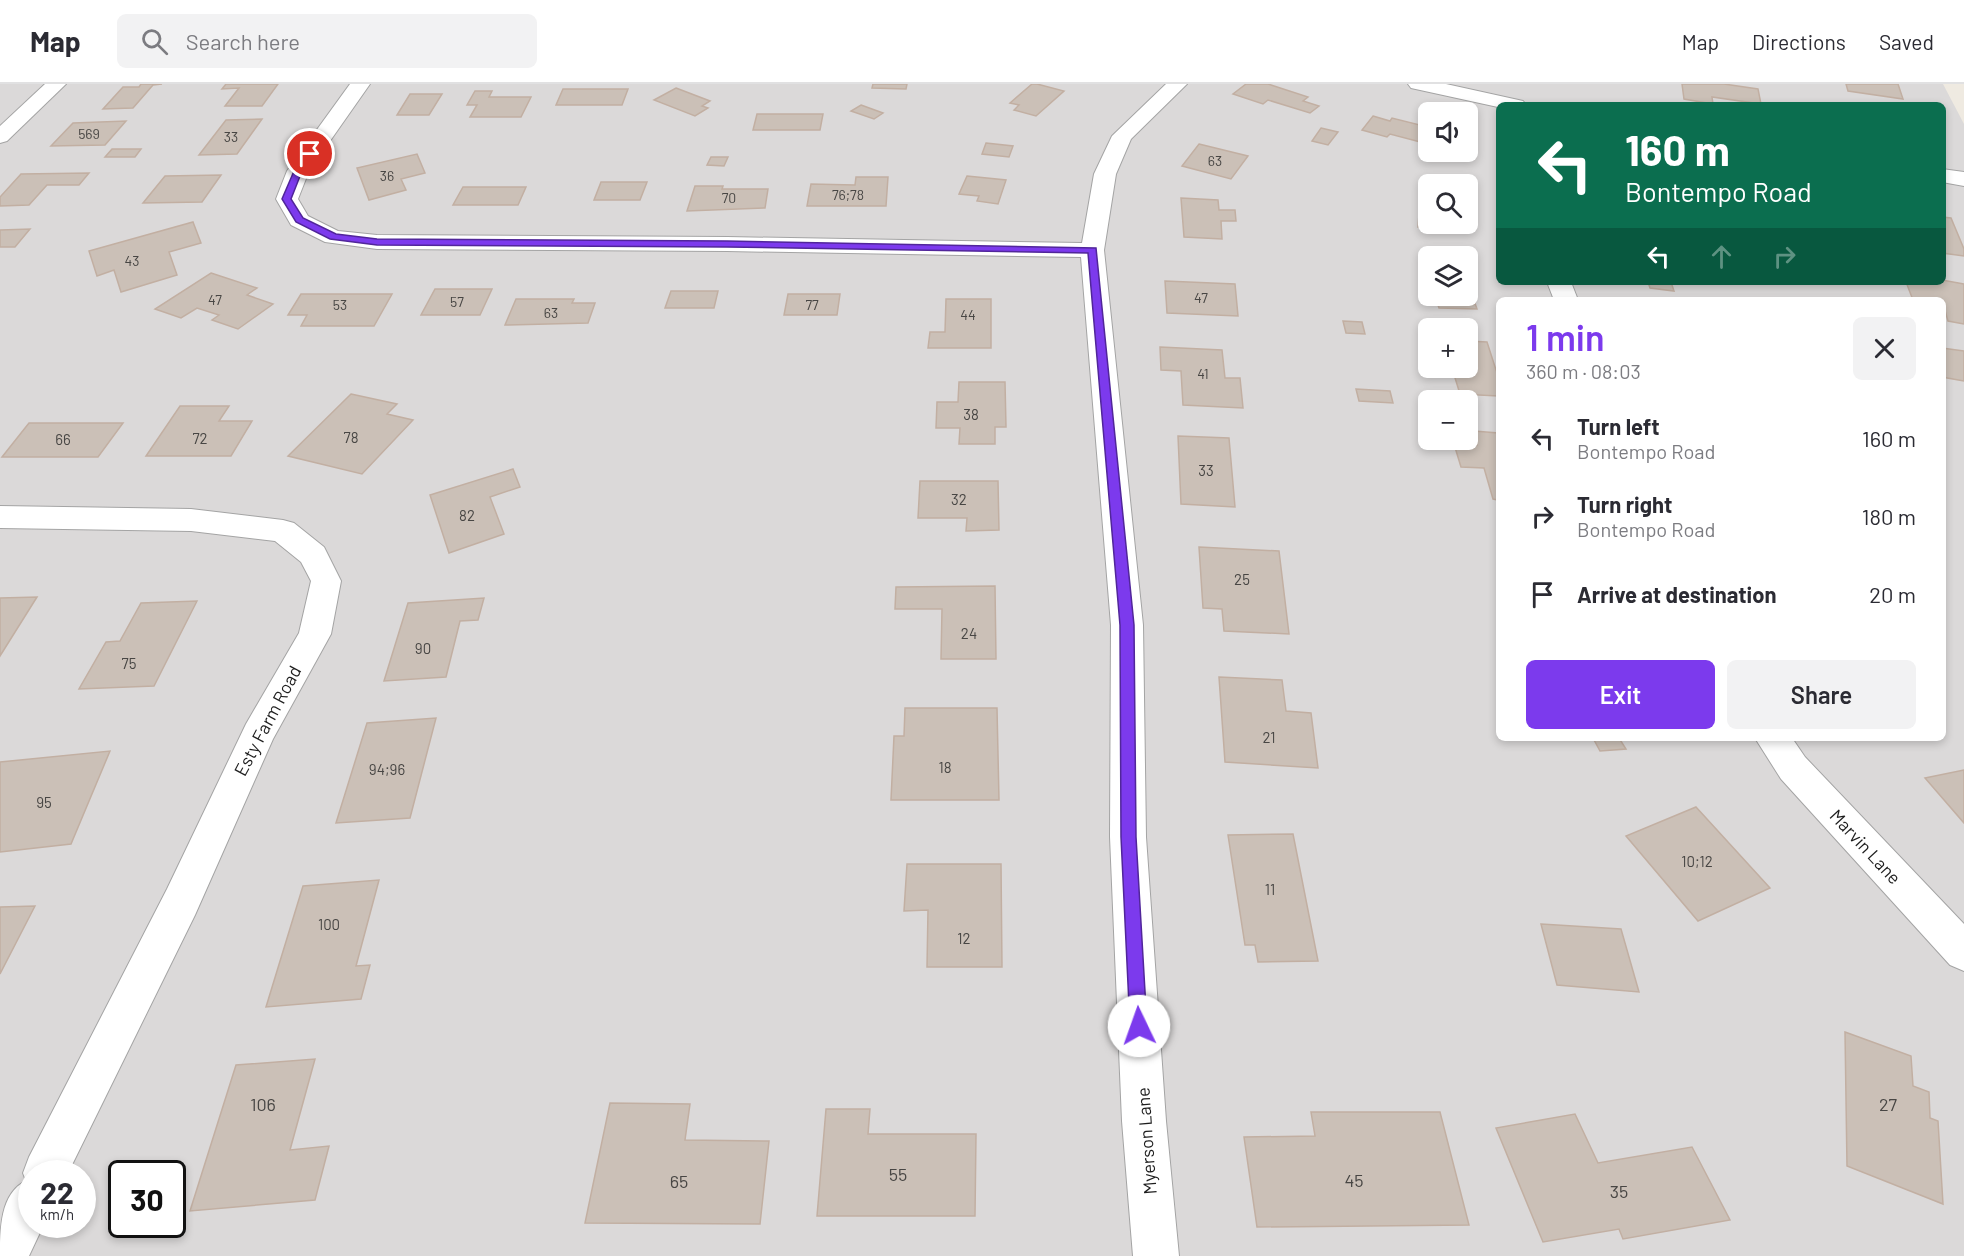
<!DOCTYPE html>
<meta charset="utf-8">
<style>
:root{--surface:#fff;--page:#f2f2f3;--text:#2b2b33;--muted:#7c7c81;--line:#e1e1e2;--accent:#7c3aed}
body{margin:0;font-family:Barlow,sans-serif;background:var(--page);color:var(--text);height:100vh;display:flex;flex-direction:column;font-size:22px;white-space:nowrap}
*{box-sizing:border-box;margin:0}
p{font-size:20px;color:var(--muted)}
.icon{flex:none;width:33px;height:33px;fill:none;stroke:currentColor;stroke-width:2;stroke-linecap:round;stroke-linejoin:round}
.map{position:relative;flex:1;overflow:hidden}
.drawer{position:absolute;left:1496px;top:213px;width:450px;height:444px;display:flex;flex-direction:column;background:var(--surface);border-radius:9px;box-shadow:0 3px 9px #0003}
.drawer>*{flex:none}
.guide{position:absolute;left:1496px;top:18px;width:450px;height:183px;border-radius:9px;box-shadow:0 3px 9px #0003;background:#0b6e4f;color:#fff;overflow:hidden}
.fabs{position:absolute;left:1418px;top:18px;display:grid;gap:12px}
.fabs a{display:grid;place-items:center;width:60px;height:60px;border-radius:9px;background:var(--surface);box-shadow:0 3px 9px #0003;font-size:30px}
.speed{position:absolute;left:18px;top:1076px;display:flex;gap:12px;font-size:30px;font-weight:700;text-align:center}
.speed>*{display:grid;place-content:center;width:78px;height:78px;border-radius:50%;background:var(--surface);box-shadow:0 3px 9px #0003;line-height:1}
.speed small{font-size:15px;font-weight:400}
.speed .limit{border:3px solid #111;border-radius:9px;background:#fff;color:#111}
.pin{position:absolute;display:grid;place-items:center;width:51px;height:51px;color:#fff;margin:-26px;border:3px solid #fff;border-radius:50%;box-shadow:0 2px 6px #0007}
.me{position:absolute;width:66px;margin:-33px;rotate:357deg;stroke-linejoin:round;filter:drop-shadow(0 0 4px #0008)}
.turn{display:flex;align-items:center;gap:21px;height:126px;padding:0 30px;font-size:27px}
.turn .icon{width:78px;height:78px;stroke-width:2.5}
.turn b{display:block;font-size:42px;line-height:51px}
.lanes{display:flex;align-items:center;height:57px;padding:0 30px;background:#0003;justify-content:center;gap:30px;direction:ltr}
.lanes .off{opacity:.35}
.round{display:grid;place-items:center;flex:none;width:63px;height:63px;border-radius:9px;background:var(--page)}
.overview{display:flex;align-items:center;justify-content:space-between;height:102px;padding:0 30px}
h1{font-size:36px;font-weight:600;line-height:45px;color:var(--accent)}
.button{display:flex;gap:12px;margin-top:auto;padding:12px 30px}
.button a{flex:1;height:69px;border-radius:9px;background:var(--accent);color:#fff;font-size:24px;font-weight:600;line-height:69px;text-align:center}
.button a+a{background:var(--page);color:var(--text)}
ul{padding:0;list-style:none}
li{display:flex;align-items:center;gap:18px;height:78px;padding:0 30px}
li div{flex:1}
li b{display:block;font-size:22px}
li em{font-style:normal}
header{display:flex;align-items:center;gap:36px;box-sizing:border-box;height:84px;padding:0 30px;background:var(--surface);border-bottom:2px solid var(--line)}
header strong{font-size:28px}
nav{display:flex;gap:33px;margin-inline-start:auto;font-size:21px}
.search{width:420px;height:54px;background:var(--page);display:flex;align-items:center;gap:15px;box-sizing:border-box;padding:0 21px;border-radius:9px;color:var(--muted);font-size:22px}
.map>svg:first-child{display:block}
</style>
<header>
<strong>Map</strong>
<div class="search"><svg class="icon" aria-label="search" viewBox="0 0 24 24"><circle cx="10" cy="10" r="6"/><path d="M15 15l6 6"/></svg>Search here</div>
<nav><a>Map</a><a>Directions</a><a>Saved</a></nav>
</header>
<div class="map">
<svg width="1964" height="1172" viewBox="0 0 1964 1172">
<rect width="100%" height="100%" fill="#efeae1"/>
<path fill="#dbd9d9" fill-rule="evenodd" d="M0,0H1943L1964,40V1172H0ZM1498,21H1942V198H1498ZM1428,28H1467V68H1428ZM1428,100H1467V140H1428ZM1428,172H1467V212H1428ZM1498,216H1942V654H1498ZM1428,244H1467V284H1428ZM1428,316H1467V356H1428ZM32,1089H82V1140H32ZM122,1089H172V1140H122Z"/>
<g fill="#cbc0b7" stroke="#c2afa2" stroke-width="1.5">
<polygon points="141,0 162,0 153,1 133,24 103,25 123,3 139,3"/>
<polygon points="226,0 278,0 262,22 225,22 239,4 222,5"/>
<polygon points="873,0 907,0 906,5 872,4"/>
<polygon points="1032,0 1037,0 1064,7 1036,32 1014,26 1019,21 1010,19"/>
<polygon points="1246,0 1268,0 1308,13 1303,17 1319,22 1310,29 1268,16 1263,20 1233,10"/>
<polygon points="1682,0 1724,0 1758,5 1761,20 1712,13 1713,20 1684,15"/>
<polygon points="1846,0 1898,0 1903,15 1848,7"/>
<polygon points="676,4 710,17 702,22 708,24 695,32 654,16"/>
<polygon points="563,5 628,5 622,21 556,21"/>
<polygon points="475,7 492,7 489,13 531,13 521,33 470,33 477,21 467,21"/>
<polygon points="410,10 442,10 429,31 397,31"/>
<polygon points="861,21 883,29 874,35 851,27"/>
<polygon points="757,30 823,30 820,46 753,46"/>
<polygon points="1373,32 1390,37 1392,34 1428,43 1428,60 1390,50 1387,53 1362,46"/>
<polygon points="262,35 237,70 199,71 226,36"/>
<polygon points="126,37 105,61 51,62 73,39"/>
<polygon points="1321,44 1338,48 1328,61 1312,57"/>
<polygon points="986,59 1013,62 1009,73 982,70"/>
<polygon points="1199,60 1248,72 1231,95 1182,82"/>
<polygon points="112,65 141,65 135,73 105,73"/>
<polygon points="417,70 425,89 401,95 406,106 369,116 357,84"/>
<polygon points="711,73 728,73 724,82 707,81"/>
<polygon points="89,89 79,101 47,101 29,121 0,122 0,113 21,90"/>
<polygon points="221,91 202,118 143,119 165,92"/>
<polygon points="967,92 1006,96 998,120 977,117 979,112 959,110"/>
<polygon points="856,93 888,93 886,122 807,122 811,100 855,101"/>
<polygon points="601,98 647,98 640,116 594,116"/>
<polygon points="695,102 723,102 722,105 768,105 765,124 687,127"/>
<polygon points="463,103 526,103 518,121 453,121"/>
<polygon points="1421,105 1428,106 1428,140 1435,140 1435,145 1418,143"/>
<polygon points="1181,114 1218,116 1219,126 1235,126 1236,137 1221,137 1222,155 1184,153"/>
<polygon points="1942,133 1951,134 1964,165 1964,172 1942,169"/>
<polygon points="193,138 201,159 169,168 177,191 121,208 114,186 97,192 89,167"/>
<polygon points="30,145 15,163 0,163 0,146"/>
<polygon points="211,189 257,204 247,211 273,220 238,245 212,236 219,231 197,224 181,234 155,225"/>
<polygon points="1942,196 1964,200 1964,240 1948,237 1942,216 1913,216 1906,198"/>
<polygon points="1165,197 1235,200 1238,232 1167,229"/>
<polygon points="1467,197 1477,225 1439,224 1435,212 1467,212"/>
<polygon points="1648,198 1671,198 1674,207 1650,204"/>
<polygon points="435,205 492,205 480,231 421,231"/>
<polygon points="671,207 718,207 714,224 665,224"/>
<polygon points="301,210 392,210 374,242 301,242 307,231 288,231"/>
<polygon points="788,210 840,210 837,231 784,231"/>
<polygon points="516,215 574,215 572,219 595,219 588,239 505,241"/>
<polygon points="946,215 991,215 991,264 928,264 930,248 945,248"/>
<polygon points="1343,237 1362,238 1365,250 1346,249"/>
<polygon points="1467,257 1487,258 1498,292 1498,312 1460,310 1452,284 1467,284"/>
<polygon points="1160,263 1222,266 1225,294 1240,294 1243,324 1183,321 1181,287 1161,286"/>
<polygon points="1942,264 1964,267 1964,297 1942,293"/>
<polygon points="959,298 1005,298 1006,343 995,343 995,360 959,360 960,344 936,344 937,318 958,318"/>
<polygon points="1356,305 1390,307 1393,319 1359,317"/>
<polygon points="351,310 397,320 387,330 413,336 362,390 288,372"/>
<polygon points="180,322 229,322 219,337 252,337 231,372 146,372"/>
<polygon points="29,339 123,339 98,373 2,373"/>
<polygon points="1474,347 1498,349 1498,416 1493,415 1484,384 1461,383 1454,360 1477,361"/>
<polygon points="1178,352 1229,354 1235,423 1181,420"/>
<polygon points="513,385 520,403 490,413 504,450 449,469 430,411"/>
<polygon points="920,397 998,397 999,446 966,447 967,434 918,434"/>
<polygon points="1199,463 1279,467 1289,550 1224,547 1222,525 1203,524"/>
<polygon points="995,502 996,575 941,575 942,525 895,525 896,503"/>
<polygon points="37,513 0,572 0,514"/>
<polygon points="484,514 478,536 460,537 446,593 384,597 408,519"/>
<polygon points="197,517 154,602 79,605 106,558 120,557 141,519"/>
<polygon points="1219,593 1282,596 1286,627 1311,629 1318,684 1225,678"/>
<polygon points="905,624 997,624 999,716 891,716 894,652 904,652"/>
<polygon points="436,634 410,734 336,739 367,639"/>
<polygon points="1593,654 1619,654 1626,665 1600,667"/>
<polygon points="110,667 71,760 0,768 0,678"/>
<polygon points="1964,686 1964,739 1925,694"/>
<polygon points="1696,723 1770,804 1698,837 1626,752"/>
<polygon points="1293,750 1318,877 1258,878 1255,861 1245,861 1228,751"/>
<polygon points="907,780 1001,780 1002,883 927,883 928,826 904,827"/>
<polygon points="379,796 356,882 370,881 361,915 266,923 303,802"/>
<polygon points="35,822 0,890 0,823"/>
<polygon points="1541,840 1621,845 1639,908 1557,901"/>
<polygon points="1845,948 1911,972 1913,1002 1929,1008 1930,1034 1938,1037 1943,1120 1847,1082"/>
<polygon points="315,975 290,1066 329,1062 315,1116 190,1127 236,981"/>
<polygon points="610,1019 690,1020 685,1056 769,1057 760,1140 585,1139"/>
<polygon points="826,1025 870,1025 868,1050 976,1050 975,1132 817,1132"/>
<polygon points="1311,1028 1440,1028 1469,1141 1257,1143 1244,1053 1315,1052"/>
<polygon points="1575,1030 1598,1079 1692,1063 1730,1136 1623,1155 1619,1145 1543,1158 1496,1044"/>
</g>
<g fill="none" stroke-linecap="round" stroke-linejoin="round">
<defs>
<g id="minor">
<polygon points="350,0 370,0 309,87 298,115 308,132 338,147 377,151 727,153 1082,159 1094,90 1112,52 1166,0 1187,0 1131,55 1116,90 1104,166 1143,541 1146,753 1166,1037 1179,1172 1133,1172 1122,1037 1110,753 1111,541 1081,173 727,167 377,165 325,158 291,141 276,115 287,87"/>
<polygon points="1408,0 1446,0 1523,17 1526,21 1498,21 1498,23 1411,4"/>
<polygon points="1942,85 1964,88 1964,102 1942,98"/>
<polygon points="1547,198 1571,198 1578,216 1554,216"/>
<path d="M0,422L191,425L283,436L294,439L324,463L341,497L331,550L273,655L195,831L68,1089H32V1140H44L29,1172H0C0,1146 0,1109 26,1097L23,1089L29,1073L167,805L246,640L299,549L311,497L301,478L275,457L191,447L0,444Z"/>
<polygon points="1755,654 1792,654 1805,673 1964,840 1964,887 1950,881 1781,695"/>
</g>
<polygon id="tertiary" points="45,0 66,0 7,57 0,59 0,42"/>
</defs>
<use href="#minor" stroke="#a4a4a4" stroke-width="2"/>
<use href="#tertiary" stroke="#a4a4a4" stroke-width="2"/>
<use href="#minor" fill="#fff" fill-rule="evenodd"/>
<use href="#tertiary" fill="#fff" fill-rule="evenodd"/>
</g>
<polygon fill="#7c3aed" stroke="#51269a" stroke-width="1.5" points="307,68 315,70 302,87 291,115 303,134 336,150 377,155 727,157 1096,164 1134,541 1136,753 1147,942 1145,948 1139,951 1133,948 1130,942 1121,753 1120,541 1088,169 727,163 377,161 330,155 296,138 282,115 294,87"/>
<g text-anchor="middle" stroke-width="4.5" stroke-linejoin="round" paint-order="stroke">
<g font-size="14" fill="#484644">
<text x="89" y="55">569</text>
<text x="231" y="58">33</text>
<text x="1215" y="82">63</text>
<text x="387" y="97">36</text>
<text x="848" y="116">76;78</text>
<text x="729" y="119">70</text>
<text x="132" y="182">43</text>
<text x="1201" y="219">47</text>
<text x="215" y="221">47</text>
<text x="457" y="223">57</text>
<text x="340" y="226">53</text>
<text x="812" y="226">77</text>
<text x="551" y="234">63</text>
<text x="968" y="236">44</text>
<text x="1203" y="295">41</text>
</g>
<g font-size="15" fill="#484644">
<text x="971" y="336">38</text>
<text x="351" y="359">78</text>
<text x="200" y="360">72</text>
<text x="63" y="361">66</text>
<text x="1206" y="392">33</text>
<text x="959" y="421">32</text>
<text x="467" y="437">82</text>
<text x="1242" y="501">25</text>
<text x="969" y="555">24</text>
<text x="423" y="570">90</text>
<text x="129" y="585">75</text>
<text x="1269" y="659">21</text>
<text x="945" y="689">18</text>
<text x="387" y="691">94;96</text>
<text x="44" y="724">95</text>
<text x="1697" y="783">10;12</text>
<text x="1270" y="811">11</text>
<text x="329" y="846">100</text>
<text x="964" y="860">12</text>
</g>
<g font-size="18" fill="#1d1d1d" stroke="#fff">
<text transform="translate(268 637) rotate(-62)" y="6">Esty Farm Road</text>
<text transform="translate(1865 763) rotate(47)" y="6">Marvin Lane</text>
<text transform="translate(1147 1057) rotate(-94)" y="6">Myerson Lane</text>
</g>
<g font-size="18" fill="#484644">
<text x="263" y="1027">106</text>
<text x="1888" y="1027">27</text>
<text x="898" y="1097">55</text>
<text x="1354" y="1103">45</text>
<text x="679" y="1104">65</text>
<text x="1619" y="1114">35</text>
</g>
</g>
</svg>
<div class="fabs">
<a><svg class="icon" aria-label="sound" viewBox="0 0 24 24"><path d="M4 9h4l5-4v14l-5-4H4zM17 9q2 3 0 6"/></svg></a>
<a><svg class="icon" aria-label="search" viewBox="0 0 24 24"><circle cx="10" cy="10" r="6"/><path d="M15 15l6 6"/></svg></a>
<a><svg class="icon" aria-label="layers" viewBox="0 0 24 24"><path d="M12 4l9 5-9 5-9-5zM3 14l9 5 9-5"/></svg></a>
<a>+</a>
<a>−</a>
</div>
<div class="speed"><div>22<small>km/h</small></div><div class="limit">30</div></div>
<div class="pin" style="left:310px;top:70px;background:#d93025"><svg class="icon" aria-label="arrive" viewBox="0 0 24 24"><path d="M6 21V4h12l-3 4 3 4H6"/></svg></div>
<svg class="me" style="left:1139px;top:942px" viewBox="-20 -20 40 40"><circle r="19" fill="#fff"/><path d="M0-13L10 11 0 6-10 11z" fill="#7c3aed"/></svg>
<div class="guide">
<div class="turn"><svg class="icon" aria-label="left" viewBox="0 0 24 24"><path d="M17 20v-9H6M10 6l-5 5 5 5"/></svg><div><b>160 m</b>Bontempo Road</div></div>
<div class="lanes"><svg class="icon" aria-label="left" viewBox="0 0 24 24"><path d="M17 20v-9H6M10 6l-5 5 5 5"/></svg><svg class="icon off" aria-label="ahead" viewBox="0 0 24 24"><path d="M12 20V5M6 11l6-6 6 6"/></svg><svg class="icon off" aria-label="right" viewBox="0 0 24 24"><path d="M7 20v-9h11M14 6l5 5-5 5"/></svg></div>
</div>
<section class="drawer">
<div class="overview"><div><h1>1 min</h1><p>360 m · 08:03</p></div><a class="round"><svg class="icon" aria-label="close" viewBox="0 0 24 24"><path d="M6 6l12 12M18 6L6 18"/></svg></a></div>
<ul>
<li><svg class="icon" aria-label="left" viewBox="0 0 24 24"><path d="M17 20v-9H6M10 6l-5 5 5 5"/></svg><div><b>Turn left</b><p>Bontempo Road</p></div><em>160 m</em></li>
<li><svg class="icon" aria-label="right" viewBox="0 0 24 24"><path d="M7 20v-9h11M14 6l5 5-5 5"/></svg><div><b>Turn right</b><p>Bontempo Road</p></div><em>180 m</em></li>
<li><svg class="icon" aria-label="arrive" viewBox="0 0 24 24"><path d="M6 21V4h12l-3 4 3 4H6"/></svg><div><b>Arrive at destination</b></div><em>20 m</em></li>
</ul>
<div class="button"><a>Exit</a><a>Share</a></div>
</section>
</div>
